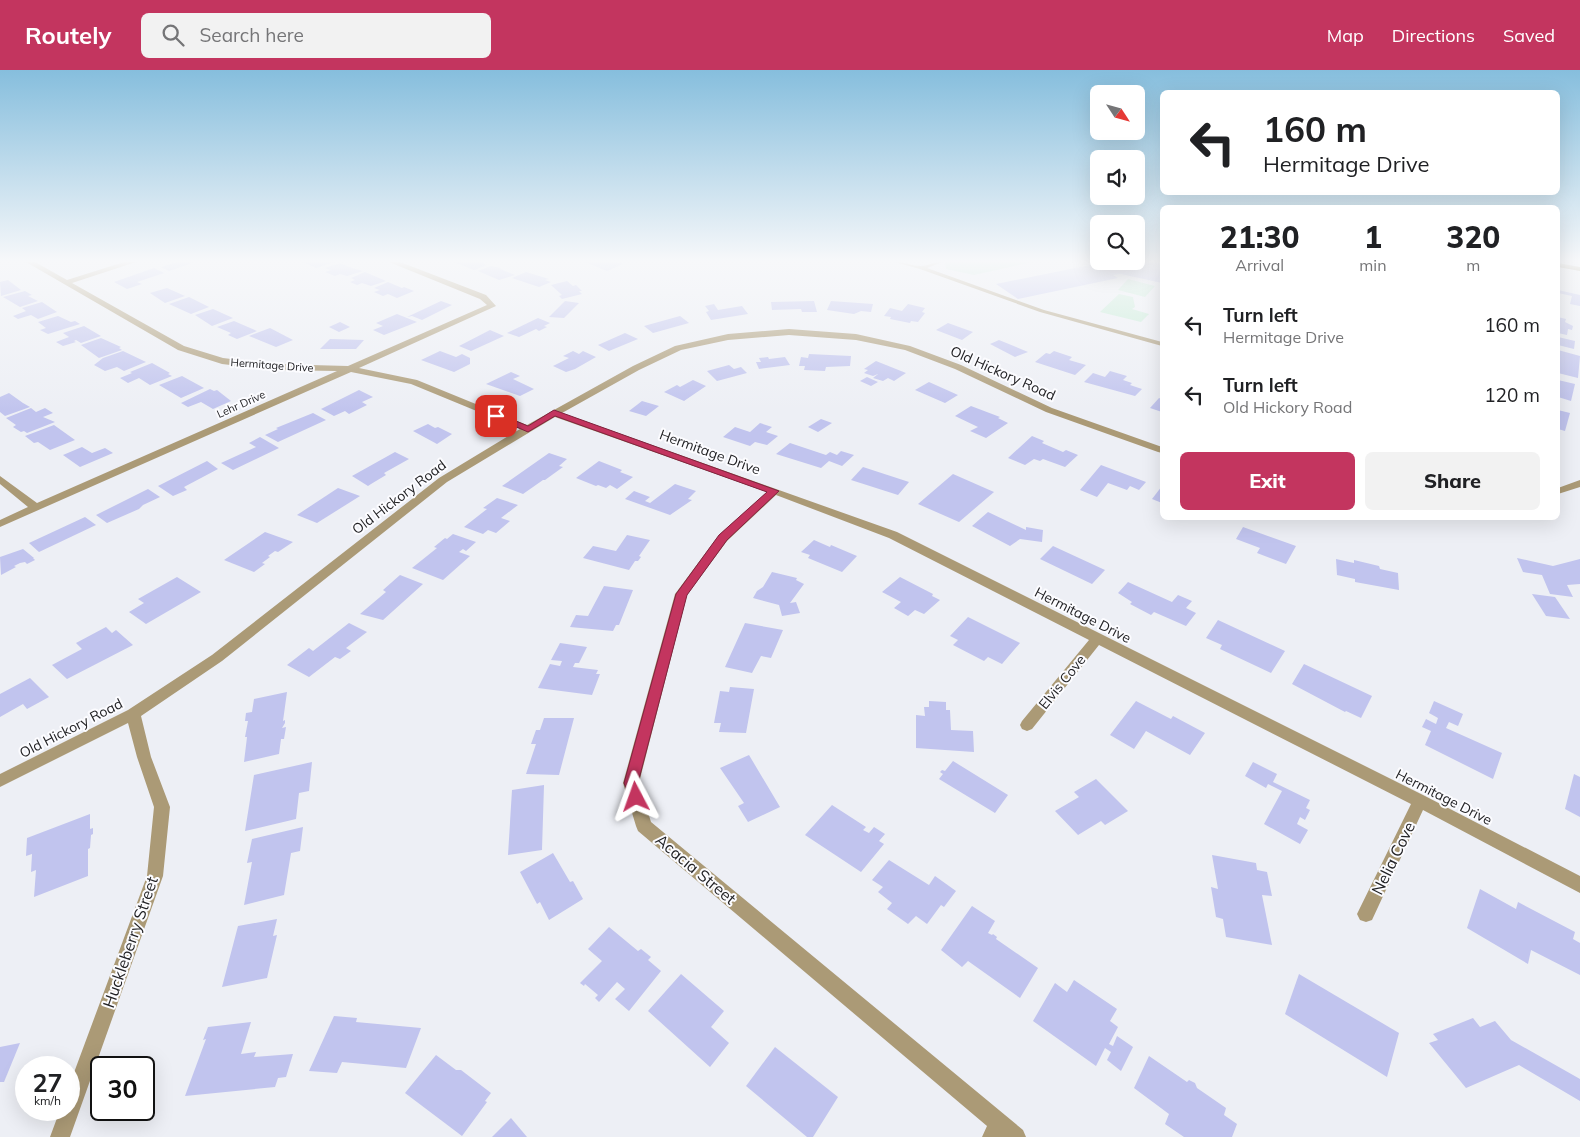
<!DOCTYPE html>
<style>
:root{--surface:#fff;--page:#f2f2f2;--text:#202124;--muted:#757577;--accent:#c3355f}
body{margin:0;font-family:Mulish,sans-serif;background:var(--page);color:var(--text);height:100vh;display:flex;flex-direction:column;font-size:19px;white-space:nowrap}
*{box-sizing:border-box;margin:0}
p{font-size:16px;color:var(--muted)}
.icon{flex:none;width:28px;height:28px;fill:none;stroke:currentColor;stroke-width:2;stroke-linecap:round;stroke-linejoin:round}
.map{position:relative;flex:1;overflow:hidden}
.side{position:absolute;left:1160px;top:135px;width:400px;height:315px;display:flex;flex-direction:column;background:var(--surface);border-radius:8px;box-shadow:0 5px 20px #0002}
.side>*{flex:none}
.hud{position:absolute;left:1160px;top:20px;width:400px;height:105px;border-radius:8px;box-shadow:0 5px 20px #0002;background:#fff;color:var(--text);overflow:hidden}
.needle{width:32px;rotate:126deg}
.controls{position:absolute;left:1090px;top:15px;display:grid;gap:10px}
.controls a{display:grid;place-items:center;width:55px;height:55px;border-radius:8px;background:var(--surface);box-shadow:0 5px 20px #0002;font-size:25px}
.speed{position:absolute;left:15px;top:986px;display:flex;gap:10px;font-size:25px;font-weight:700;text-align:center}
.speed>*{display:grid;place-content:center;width:65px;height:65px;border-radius:50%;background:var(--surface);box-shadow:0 5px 20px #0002;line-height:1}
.speed small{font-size:12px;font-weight:400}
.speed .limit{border:2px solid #111;border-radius:8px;background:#fff;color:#111}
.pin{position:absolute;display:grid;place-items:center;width:42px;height:42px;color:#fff;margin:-21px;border-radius:10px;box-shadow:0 2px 8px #0006}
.me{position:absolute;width:55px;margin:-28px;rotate:356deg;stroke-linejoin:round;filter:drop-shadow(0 0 4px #0008)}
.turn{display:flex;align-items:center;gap:18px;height:105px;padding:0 20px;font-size:22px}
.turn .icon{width:65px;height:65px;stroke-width:2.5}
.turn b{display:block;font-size:35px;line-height:42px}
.eta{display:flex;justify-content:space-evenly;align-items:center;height:85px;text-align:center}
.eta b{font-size:30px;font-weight:800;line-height:35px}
.action{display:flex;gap:10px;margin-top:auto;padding:10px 20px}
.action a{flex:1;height:58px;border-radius:8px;background:var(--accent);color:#fff;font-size:20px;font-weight:800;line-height:58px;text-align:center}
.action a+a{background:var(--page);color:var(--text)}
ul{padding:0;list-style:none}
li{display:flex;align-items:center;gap:15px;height:70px;padding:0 20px}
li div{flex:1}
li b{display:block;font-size:19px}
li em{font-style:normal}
header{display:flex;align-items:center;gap:30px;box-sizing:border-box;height:70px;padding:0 25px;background:var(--accent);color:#fff}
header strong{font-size:24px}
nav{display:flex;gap:28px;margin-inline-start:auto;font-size:18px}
.search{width:350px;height:45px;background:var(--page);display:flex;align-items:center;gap:12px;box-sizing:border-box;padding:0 18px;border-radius:8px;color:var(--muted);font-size:19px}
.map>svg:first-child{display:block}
</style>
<header>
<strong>Routely</strong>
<div class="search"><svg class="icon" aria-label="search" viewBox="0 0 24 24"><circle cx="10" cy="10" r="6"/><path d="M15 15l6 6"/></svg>Search here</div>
<nav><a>Map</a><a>Directions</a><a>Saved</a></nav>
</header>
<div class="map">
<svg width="1580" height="1067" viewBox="0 0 1580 1067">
<rect width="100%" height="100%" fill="#edeff5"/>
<g fill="#c1ead2">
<polygon points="947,192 1032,192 974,205 946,199 945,193"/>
<polygon points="1128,209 1155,216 1145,227 1118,220"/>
<polygon points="1119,224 1133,227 1135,237 1132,239 1149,244 1141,252 1100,242"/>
</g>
<g fill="#c1c4ee">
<polygon points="177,192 195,192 169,201 161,197"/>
<polygon points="303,192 335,192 316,198"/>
<polygon points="454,192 479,192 487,195 474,200"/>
<polygon points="585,192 616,192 623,194 607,201"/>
<polygon points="1105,192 1113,197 1133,198 1140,192 1162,192 1162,213 1121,204 1113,205 1118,208 1018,229 996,214"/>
<polygon points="340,193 352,198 363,201 347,206 340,204 335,206 325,202 331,200 325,198"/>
<polygon points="491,196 501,198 500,199 515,205 499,210 478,201"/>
<polygon points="154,198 164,203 137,212 142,214 127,219 114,212"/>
<polygon points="365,202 386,211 371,216 362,213 357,215 350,212 355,210 351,208"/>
<polygon points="526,202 549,209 545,210 551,212 539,217 512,208"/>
<polygon points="8,210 21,220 1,226 0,212"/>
<polygon points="567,211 573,216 576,215 582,221 579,221 582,224 562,229 559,226 562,225 551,215"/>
<polygon points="388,212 402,218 404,217 414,221 397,228 388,224 383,226 374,222 380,220 374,218"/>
<polygon points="167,218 185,226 165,233 150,223"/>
<polygon points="1558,220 1580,225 1580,236 1570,234 1572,226 1558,223"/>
<polygon points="25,221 32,225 28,226 38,231 20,237 3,227"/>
<polygon points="189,227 209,237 191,244 169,234"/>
<polygon points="441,231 452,235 422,250 412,246 407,247"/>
<polygon points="565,231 579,233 564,248 549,247"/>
<polygon points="814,231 817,242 802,242 801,239 772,240 771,232"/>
<polygon points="831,231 873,234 871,242 861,241 854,244 827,240"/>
<polygon points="42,232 57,242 38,249 31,245 18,249 13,246 26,241 22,238"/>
<polygon points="714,234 718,240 742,236 748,244 711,250 706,242 709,241 705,236"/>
<polygon points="908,234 925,238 922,242 925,243 918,252 911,251 910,253 890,249 891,247 884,246 890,238 902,241"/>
<polygon points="213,239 233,248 212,256 195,245"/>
<polygon points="397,244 417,252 384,265 373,260 383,256 376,253"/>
<polygon points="58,246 71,252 75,251 80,254 48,264 40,260 46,258 38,252"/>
<polygon points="680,246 689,253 653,263 644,256"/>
<polygon points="1558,247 1566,249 1565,252 1573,256 1572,260 1568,259 1567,265 1558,263"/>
<polygon points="538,248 550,253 544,256 547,257 539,261 536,259 519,267 507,263"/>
<polygon points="234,251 257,261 237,269 228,265 231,263 217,257"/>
<polygon points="340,252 350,257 339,262 329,257"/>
<polygon points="948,253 973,262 962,270 936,260"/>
<polygon points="84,256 101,266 81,273 76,270 74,271 76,272 63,276 56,272 69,267 63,263"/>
<polygon points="270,258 293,270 276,277 249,266"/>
<polygon points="490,260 504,266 471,281 459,276"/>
<polygon points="625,263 638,269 609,281 598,275"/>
<polygon points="1558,267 1575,271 1574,279 1558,275"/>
<polygon points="101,268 121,277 119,278 122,280 99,288 81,275"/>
<polygon points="330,269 364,270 356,279 320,279"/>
<polygon points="999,270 1028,282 1015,287 990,274"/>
<polygon points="1558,280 1580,286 1578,308 1558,303"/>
<polygon points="123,281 146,292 124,301 117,297 105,301 94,295 103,288"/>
<polygon points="440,281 456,287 462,284 470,288 470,294 454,302 421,290"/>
<polygon points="573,281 579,284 583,281 596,287 575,299 566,302 553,296 569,288 563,286"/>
<polygon points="1054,281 1072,287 1069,290 1086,295 1075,305 1035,292 1046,283 1050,284"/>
<polygon points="809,284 851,286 850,296 826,297 825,301 804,300 805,296 799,296 801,287 808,288"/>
<polygon points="768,287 769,289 785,287 790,295 759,299 756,292 761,292 759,288"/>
<polygon points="876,291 906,303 894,311 888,308 883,311 873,308 878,304 873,306 864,303 868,300 864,299"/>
<polygon points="152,293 170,303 168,304 172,306 150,315 139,308 128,313 120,308 132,303 130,302"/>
<polygon points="729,295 734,299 741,297 747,303 717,311 707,301"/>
<polygon points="1110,301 1127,306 1123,310 1132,313 1130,315 1142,319 1135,326 1084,312 1093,303 1105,307"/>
<polygon points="511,302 520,306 513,309 534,319 520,326 486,314"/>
<polygon points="182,306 204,318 181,328 159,315"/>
<polygon points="867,307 878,312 871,316 860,311"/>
<polygon points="693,310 706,316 684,331 664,322 677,315 680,317"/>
<polygon points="1558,310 1575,314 1571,331 1558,327"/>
<polygon points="929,312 958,325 945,333 915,320"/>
<polygon points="210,319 214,321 217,320 231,331 213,339 201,332 188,337 181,333"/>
<polygon points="359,320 373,327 362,332 367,335 349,344 345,341 334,346 321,339"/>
<polygon points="9,323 23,333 30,337 5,346 0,342 0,327"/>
<polygon points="1159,328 1162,329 1162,342 1150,338"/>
<polygon points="642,331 659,336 646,346 629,341"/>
<polygon points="971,336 1000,347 998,348 1008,353 986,368 970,361 978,357 955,346"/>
<polygon points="31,338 36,342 45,338 53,343 43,347 55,352 27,363 24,361 21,362 13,357 16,355 6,348"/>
<polygon points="1558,340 1570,343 1565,361 1558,359"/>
<polygon points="313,343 326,350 278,372 265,365 278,359 276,358"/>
<polygon points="821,349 832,353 818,362 808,357"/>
<polygon points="760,353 772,357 766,362 778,366 767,375 755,372 750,376 723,367 735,357 750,362"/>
<polygon points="428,354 435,358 438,357 452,364 437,374 413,361"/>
<polygon points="54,355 75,370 50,380 38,372 34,373 25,366"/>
<polygon points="1032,366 1044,371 1042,373 1063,382 1066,380 1078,385 1065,397 1043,389 1040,391 1034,389 1025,395 1008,388"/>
<polygon points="260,367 279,378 233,400 221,393 256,377 249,373"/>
<polygon points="790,373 826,385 830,382 837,385 841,381 854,385 842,396 829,391 821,398 776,384"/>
<polygon points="82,377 92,383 105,378 113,383 80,397 63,385"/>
<polygon points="395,382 409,389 384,403 386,405 371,414 368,416 352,406"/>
<polygon points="549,383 567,389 559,396 563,397 545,410 543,410 523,424 502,416"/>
<polygon points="207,391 218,399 184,417 187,420 173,426 158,416"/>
<polygon points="599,391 622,400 620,402 633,407 617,419 610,415 606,418 598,415 596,416 576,408"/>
<polygon points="1101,395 1146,412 1139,420 1130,416 1127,420 1108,413 1097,427 1080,420"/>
<polygon points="863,397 909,412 898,425 851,410"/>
<polygon points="953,404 994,422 959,452 918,434"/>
<polygon points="675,414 696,421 688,429 692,430 670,445 625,429 634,421 650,427 645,431 650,433"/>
<polygon points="1162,416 1162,433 1152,429"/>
<polygon points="338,418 360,426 317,453 297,445"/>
<polygon points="148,419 160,427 143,435 139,439 107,453 96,445"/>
<polygon points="497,428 518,435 501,448 510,451 496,463 488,460 483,464 464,457 487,439 483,438"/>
<polygon points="988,442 1026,460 1026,457 1043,460 1042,472 1020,469 1010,476 972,456"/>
<polygon points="85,447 96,455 39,482 29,473"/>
<polygon points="1243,457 1296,476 1286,494 1257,483 1260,478 1236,469"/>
<polygon points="265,462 293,472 278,482 275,481 268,486 270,487 262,493 265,494 254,502 224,490"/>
<polygon points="453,464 476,472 466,481 463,479 459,482 470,486 443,510 412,498 437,478 434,477 445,468 447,469"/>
<polygon points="627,465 650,470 639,486 641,487 638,491 635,491 629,500 583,488 593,476 616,481"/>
<polygon points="814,470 830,477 831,475 857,486 842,502 808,488 810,485 801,482"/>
<polygon points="1053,476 1105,500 1092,514 1040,489"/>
<polygon points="23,479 34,488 33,488 35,490 27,494 25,492 20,493 14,496 16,497 1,505 0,487"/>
<polygon points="1517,488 1553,496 1580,489 1580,514 1567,515 1573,527 1550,524 1542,505 1523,502"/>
<polygon points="1336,489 1354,493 1354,490 1379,496 1380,499 1398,503 1399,520 1355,512 1355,509 1337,505"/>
<polygon points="772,502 797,508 796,510 804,514 790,533 796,532 800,543 782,546 779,535 753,528 757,521 763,517"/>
<polygon points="400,505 423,514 383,550 360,544 386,522 383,520"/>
<polygon points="177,507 201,522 146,554 129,542 144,533 138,529"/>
<polygon points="900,507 933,524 932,526 940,530 924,544 915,540 908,546 894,538 901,532 882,522"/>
<polygon points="1128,512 1172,532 1178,525 1192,531 1186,538 1196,543 1186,556 1154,542 1151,545 1130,534 1132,532 1118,523"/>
<polygon points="604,516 633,520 619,555 616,555 613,561 570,557 576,545 588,546"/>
<polygon points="1532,524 1555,527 1570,549 1546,546"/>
<polygon points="968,547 1020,573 1002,594 988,587 984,591 953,575 958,570 950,566"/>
<polygon points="1218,550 1285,581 1271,603 1220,579 1222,575 1206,568"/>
<polygon points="349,553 367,562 346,578 351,581 340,589 335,587 309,607 287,595 309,578 313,581"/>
<polygon points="745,553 783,560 771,588 761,586 752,603 725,597"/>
<polygon points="106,557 112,563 116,560 133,575 67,609 52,595 82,579 76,573"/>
<polygon points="560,573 587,577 579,593 575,593 573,597 598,600 596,604 600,604 592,625 538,618 550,594 560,596 562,591 551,590"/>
<polygon points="1304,594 1372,626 1361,648 1346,641 1345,642 1292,614"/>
<polygon points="30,608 49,627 27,639 23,634 0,647 0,624"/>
<polygon points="730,617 754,619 746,663 719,662 721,653 714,653 720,621 729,622"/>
<polygon points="287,622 283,651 285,650 285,653 282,658 286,657 284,669 281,669 279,684 244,692 247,667 245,667 248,651 245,651 246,643 252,642 254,629"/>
<polygon points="929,631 946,632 946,640 950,640 951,660 973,661 974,682 916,678 916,645 925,646 924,637 929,637"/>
<polygon points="1136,631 1171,649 1173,646 1205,663 1190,685 1146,661 1134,679 1110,665"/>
<polygon points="1434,631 1463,644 1458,656 1449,652 1446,658 1502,683 1493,709 1425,675 1431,661 1422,657 1426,649 1436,654 1438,648 1429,643"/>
<polygon points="544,648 574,648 559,705 526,704 536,674 531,674 536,660 540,660"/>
<polygon points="749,685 780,737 748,752 738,736 744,733 720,698"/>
<polygon points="953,691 1008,725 995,743 939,709 943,704 940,702 942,700 945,701"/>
<polygon points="312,692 309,721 299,723 296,749 245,761 254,705"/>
<polygon points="1253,692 1277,704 1273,712 1310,730 1306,738 1310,740 1305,750 1300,747 1297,754 1308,760 1300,774 1264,754 1282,721 1268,714 1266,718 1245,706"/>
<polygon points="1574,704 1580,707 1580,747 1565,739"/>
<polygon points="1096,709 1128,741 1105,755 1101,751 1078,765 1055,741 1079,727 1074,722"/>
<polygon points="544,715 542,780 508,785 512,720"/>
<polygon points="832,735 866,757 863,760 869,763 874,757 885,764 879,771 884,774 861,802 805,765"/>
<polygon points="90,744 90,759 93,758 93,764 91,765 90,778 88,779 88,806 34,827 36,800 31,802 32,784 26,786 27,768"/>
<polygon points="303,757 300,781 291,783 284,825 244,835 252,792 247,793 252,769"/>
<polygon points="553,783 570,812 573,811 583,829 549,850 540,832 537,834 520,802"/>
<polygon points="1212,785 1256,793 1257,800 1267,802 1272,826 1262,825 1272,875 1226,867 1223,849 1216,847 1211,817 1218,819"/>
<polygon points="889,790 929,815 935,806 956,821 944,837 941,835 927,854 916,846 908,854 887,839 892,833 878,822 883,817 872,810"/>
<polygon points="1480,819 1516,839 1518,832 1575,862 1573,869 1580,873 1580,905 1531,880 1528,894 1467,858"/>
<polygon points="972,836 995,851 988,863 992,865 993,864 997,867 996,869 1038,898 1020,928 968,891 962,897 941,880"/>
<polygon points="277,849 273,866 277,865 267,908 222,917 238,856"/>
<polygon points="609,857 638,881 641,879 651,887 648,890 661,901 629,941 615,929 625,919 617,912 599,932 595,928 598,925 585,914 584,916 580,913 602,891 588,879"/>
<polygon points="681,904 724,941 711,957 729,973 710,997 648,941"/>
<polygon points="1299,904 1399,963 1387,1007 1285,944"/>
<polygon points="1074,910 1117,939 1110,951 1118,957 1109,974 1113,976 1117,966 1133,977 1121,1001 1107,990 1111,982 1105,978 1096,996 1033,951 1055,913 1067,922"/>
<polygon points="334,946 357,948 356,952 421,958 406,998 342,992 337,1003 309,1001"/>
<polygon points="1473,948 1480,957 1495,951 1511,970 1580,1009 1580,1031 1519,995 1466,1018 1429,973 1438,970 1433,964"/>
<polygon points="251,952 241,984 256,982 254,987 293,984 286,1007 278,1008 275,1017 185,1026 206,969 203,970 208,957"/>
<polygon points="20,973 4,1012 0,1012 0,977"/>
<polygon points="775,977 838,1027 813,1067 807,1067 746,1016"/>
<polygon points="436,985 456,1000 461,1000 491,1023 485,1031 487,1032 462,1066 405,1023"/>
<polygon points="1149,986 1187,1012 1189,1010 1195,1013 1197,1018 1226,1038 1224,1045 1237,1054 1232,1067 1184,1067 1165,1054 1169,1044 1134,1018"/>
<polygon points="511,1048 527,1067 492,1067"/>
</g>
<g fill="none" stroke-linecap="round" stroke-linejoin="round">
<path fill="#ab9a76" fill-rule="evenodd" d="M895,192C904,192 912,196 921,196C927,196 934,192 942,192L927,198L1044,240L1162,272V276L1040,242L920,199Z"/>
<g fill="#ab9a76" fill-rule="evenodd">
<polygon points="26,192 35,192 67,210 124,192 136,192 72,213 184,276 223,288 273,294 348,296 487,235 480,229 389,192 400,192 486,225 496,236 359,298 417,310 527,355 633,296 675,276 728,264 789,259 856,264 910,276 961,295 1052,338 1162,377 1162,383 1158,382 1046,342 955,299 905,280 856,270 789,265 728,270 681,280 639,300 562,343 897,462 1425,726 1580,806 1580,823 1423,740 1372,850 1366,852 1360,850 1357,844 1411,734 1099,575 1032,659 1027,661 1022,659 1020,655 1022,651 1089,570 889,468 776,425 727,471 687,525 639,713 651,752 1023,1060 1026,1067 982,1067 987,1056 638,761 636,756 623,713 675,524 719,465 767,422 555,347 447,412 222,591 141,646 151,687 170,737 163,806 70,1067 50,1067 60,1040 69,1040 69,1016 147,806 154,737 137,687 128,653 0,717 0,704 128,640 212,585 439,408 520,359 411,314 351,302 0,457 0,450 28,437 0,414 0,406 37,433 337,301 273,300 222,294 178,280"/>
<polygon points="1580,410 1580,417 1558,424 1558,418"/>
</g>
<polygon fill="#6c541a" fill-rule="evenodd" points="1558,193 1580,197 1580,201 1558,197"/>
</g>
<linearGradient id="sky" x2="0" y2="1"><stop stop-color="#86bedd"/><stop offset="0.56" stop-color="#f7f8fa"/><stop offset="1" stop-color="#f7f8fa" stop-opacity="0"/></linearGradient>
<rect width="1580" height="341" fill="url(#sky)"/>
<polygon fill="#c3355f" stroke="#7f223e" points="554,340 779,421 727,470 687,525 638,713 643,727 640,731 636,733 631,731 624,713 676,524 719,465 767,422 555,346 528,362 491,346 499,344 528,356"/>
<g text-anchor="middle" stroke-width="4" stroke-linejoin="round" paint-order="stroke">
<g font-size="11" fill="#222225" stroke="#fcfcff">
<text transform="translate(272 295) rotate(4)" y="4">Hermitage Drive</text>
<text transform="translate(241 334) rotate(-24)" y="4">Lehr Drive</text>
</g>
<g font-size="14" fill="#222225" stroke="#fcfcff">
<text transform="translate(1003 303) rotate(24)" y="5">Old Hickory Road</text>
<text transform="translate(710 382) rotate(20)" y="5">Hermitage Drive</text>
<text transform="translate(399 427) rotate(-37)" y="5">Old Hickory Road</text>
<text transform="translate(1083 545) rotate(27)" y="5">Hermitage Drive</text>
<text transform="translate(1062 612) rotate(-51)" y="5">Elvis Cove</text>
<text transform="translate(71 658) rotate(-27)" y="5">Old Hickory Road</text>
<text transform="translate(1444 727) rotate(27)" y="5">Hermitage Drive</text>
</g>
<g font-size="16" fill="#222225" stroke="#fcfcff">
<text transform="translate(1393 788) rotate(-64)" y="6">Nelia Cove</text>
<text transform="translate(696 799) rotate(40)" y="6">Acacia Street</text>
<text transform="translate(130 872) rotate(-71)" y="6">Huckleberry Street</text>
</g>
</g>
</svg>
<div class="controls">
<a><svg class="needle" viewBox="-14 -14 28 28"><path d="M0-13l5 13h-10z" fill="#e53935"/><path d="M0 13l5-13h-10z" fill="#757577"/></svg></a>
<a><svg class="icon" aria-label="sound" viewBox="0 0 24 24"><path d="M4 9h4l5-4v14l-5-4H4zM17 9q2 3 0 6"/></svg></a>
<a><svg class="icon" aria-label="search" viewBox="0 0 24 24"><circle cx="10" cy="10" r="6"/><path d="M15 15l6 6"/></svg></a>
</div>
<div class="speed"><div>27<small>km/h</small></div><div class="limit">30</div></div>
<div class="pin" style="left:496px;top:346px;background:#d93025"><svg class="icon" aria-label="arrive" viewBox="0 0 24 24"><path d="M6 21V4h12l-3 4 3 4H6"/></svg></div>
<svg class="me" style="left:636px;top:727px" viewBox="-20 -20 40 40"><path d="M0-17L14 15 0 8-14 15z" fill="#c3355f" stroke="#fff" stroke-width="4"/></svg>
<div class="hud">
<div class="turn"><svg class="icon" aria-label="left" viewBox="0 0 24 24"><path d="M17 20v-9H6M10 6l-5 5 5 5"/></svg><div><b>160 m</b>Hermitage Drive</div></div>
</div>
<section class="side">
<div class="eta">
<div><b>21:30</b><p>Arrival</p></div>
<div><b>1</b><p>min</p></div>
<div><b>320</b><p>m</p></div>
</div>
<ul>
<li><svg class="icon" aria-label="left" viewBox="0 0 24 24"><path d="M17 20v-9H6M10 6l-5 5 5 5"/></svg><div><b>Turn left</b><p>Hermitage Drive</p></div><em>160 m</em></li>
<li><svg class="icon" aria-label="left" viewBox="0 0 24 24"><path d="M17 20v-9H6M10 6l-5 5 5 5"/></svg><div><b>Turn left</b><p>Old Hickory Road</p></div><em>120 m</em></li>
</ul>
<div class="action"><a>Exit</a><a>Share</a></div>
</section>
</div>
